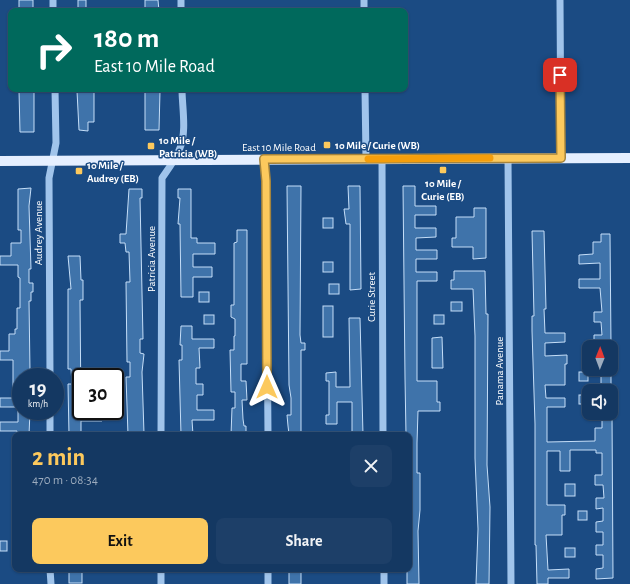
<!DOCTYPE html>
<meta charset="utf-8">
<style>
:root{--surface:#143862;--page:#1d3f68;--text:#f1f3f6;--muted:#9dacbe;--line:#335277;--accent:#fcc95d}
body{margin:0;font-family:"Alegreya Sans",sans-serif;background:var(--page);color:var(--text);height:100vh;display:flex;flex-direction:column;font-size:15px;white-space:nowrap}
*{box-sizing:border-box;margin:0}
p{font-size:13px;color:var(--muted)}
.icon{flex:none;width:22px;height:22px;fill:none;stroke:currentColor;stroke-width:2;stroke-linecap:round;stroke-linejoin:round}
.map{position:relative;flex:1;overflow:hidden}
.side{position:absolute;left:12px;top:432px;width:400px;height:140px;display:flex;flex-direction:column;background:var(--surface);border-radius:8px;box-shadow:0 1px 3px #0004,0 0 0 1px var(--line)}
.side>*{flex:none}
.top-card{position:absolute;left:8px;top:8px;width:400px;height:84px;border-radius:8px;box-shadow:0 1px 3px #0004,0 0 0 1px var(--line);background:#00695c;color:#fff;overflow:hidden}
.needle{width:26px;rotate:1deg}
.tools{position:absolute;left:582px;top:340px;display:grid;gap:8px}
.tools a{display:grid;place-items:center;width:36px;height:36px;border-radius:8px;background:var(--surface);box-shadow:0 1px 3px #0004,0 0 0 1px var(--line);font-size:20px}
.speed{position:absolute;left:12px;top:368px;display:flex;gap:8px;font-size:20px;font-weight:700;text-align:center}
.speed>*{display:grid;place-content:center;width:52px;height:52px;border-radius:50%;background:var(--surface);box-shadow:0 1px 3px #0004,0 0 0 1px var(--line);line-height:1}
.speed small{font-size:10px;font-weight:400}
.speed .limit{border:2px solid #111;border-radius:6px;background:#fff;color:#111}
.pin{position:absolute;display:grid;place-items:center;width:34px;height:34px;color:#fff;margin:-17px;border-radius:8px;box-shadow:0 2px 6px #0006}
.me{position:absolute;width:44px;margin:-22px;rotate:0deg;stroke-linejoin:round;filter:drop-shadow(0 0 3px #0008)}
.turn{display:flex;align-items:center;gap:14px;height:84px;padding:0 20px;font-size:18px}
.turn .icon{width:52px;height:52px;stroke-width:2.5}
.turn b{display:block;font-size:28px;line-height:34px}
.round{display:grid;place-items:center;flex:none;width:42px;height:42px;border-radius:8px;background:var(--page)}
.summary{display:flex;align-items:center;justify-content:space-between;height:68px;padding:0 20px}
h1{font-size:24px;font-weight:600;line-height:30px;color:var(--accent)}
.button{display:flex;gap:8px;margin-top:auto;padding:8px 20px}
.button a{flex:1;height:46px;border-radius:8px;background:var(--accent);color:#111;font-size:16px;font-weight:600;line-height:46px;text-align:center}
.button a+a{background:var(--page);color:var(--text)}
.map>svg:first-child{display:block}
</style>
<div class="map">
<svg width="630" height="584" viewBox="0 0 630 584">
<rect width="100%" height="100%" fill="#1b4b83"/>
<g fill="#3f73aa" stroke="#c5def8">
<rect x="19" y="0" width="14" height="11"/>
<rect x="78" y="0" width="8" height="11"/>
<polygon points="145,0 158,0 159,11 145,11"/>
<polygon points="19,91 34,91 34,132 20,132"/>
<polygon points="77,91 94,91 94,122 88,122 88,131 79,130"/>
<polygon points="145,91 160,91 159,130 145,130"/>
<polygon points="287,186 301,186 300,335 301,343 305,343 305,350 301,350 301,434 289,434 288,426 287,415 291,415 291,398 289,385"/>
<polygon points="348,186 360,186 361,289 350,290 350,224 346,224 344,209 349,209"/>
<polygon points="403,186 415,186 415,206 436,206 436,215 415,215 415,228 436,228 436,237 416,238 416,250 437,250 437,259 416,259 416,272 437,272 437,281 417,281 417,381 437,381 437,402 440,402 440,411 418,411 417,443 417,473 420,473 420,510 418,531 419,584 407,584 407,569 409,569 409,435 406,435 405,378"/>
<polygon points="31,188 29,206 31,269 29,269 29,283 33,283 33,292 31,292 31,301 29,301 30,372 29,377 21,377 21,407 0,407 0,398 13,398 13,360 0,360 0,351 9,351 9,334 15,334 15,329 17,329 17,308 20,308 20,278 18,277 18,265 0,265 0,256 11,256 11,243 21,243 21,230 18,230 18,189"/>
<polygon points="129,189 142,189 142,198 140,198 143,339 140,339 140,353 144,354 142,372 144,434 141,435 128,435 126,377 130,377 130,362 127,362 126,282 130,282 129,252 126,252 125,243 120,243 120,234 126,234"/>
<polygon points="178,189 191,189 191,238 197,238 197,243 215,243 215,254 193,254 193,267 212,267 212,277 193,277 193,297 181,297 180,224 178,224 180,198 178,198"/>
<polygon points="474,208 486,208 486,258 473,259 473,247 452,247 452,238 456,238 456,217 474,217"/>
<rect x="323" y="218" width="10" height="10"/>
<polygon points="237,230 247,230 247,364 241,364 241,381 246,381 247,400 242,400 243,419 244,426 246,426 246,435 231,435 232,408 235,408 235,392 231,392 230,350 234,350 234,336 235,336 235,319 231,317 231,305 234,305 234,243 237,242"/>
<polygon points="532,231 544,231 546,309 544,309 545,333 565,333 565,342 545,343 545,356 567,355 567,364 565,364 565,385 545,385 546,398 565,398 565,407 547,407 547,442 595,441 595,428 602,428 602,413 612,413 613,578 596,579 596,569 603,568 603,555 596,555 596,545 603,545 603,532 596,532 596,522 603,521 603,508 596,509 596,498 604,498 603,485 595,485 595,475 602,475 602,453 596,453 596,450 570,450 570,471 560,471 560,451 547,451 547,505 565,505 565,515 562,515 562,535 546,535 548,570 569,569 569,578 548,578 548,584 537,584 536,545 535,545 535,424 532,331 532,316 534,316"/>
<polygon points="601,234 610,234 611,345 594,345 594,335 602,335 601,322 594,322 594,312 602,312 600,288 579,288 579,279 600,279 600,263 579,264 579,255 593,254 593,242 601,242"/>
<polygon points="68,256 80,256 81,280 83,280 83,300 80,300 81,412 102,412 102,421 81,421 81,435 69,435 68,384 72,384 71,369 68,369 68,289 71,289"/>
<rect x="323" y="262" width="10" height="10"/>
<polygon points="454,271 485,271 486,314 488,314 487,465 490,507 489,584 476,584 478,529 475,458 475,336 473,289 451,289 451,280 454,280"/>
<rect x="329" y="284" width="10" height="10"/>
<rect x="199" y="292" width="10" height="10"/>
<rect x="451" y="302" width="11" height="9"/>
<rect x="323" y="306" width="10" height="31"/>
<rect x="204" y="315" width="10" height="9"/>
<rect x="434" y="315" width="10" height="9"/>
<polygon points="349,318 360,318 363,435 352,435 352,402 337,402 337,424 326,424 326,415 329,415 329,381 326,381 326,373 336,372 336,387 350,387"/>
<polygon points="181,326 192,326 192,339 214,339 214,348 199,348 200,368 196,368 196,384 203,384 203,395 197,395 197,410 214,410 214,420 192,420 193,435 181,435 179,360 182,360 182,345 180,345"/>
<polygon points="442,337 443,368 432,368 432,338"/>
<rect x="579" y="372" width="9" height="9"/>
<rect x="601" y="376" width="10" height="15"/>
<rect x="579" y="395" width="9" height="9"/>
<polygon points="18,411 30,411 29,435 17,435 17,431 0,431 0,422 18,422"/>
<rect x="565" y="484" width="10" height="12"/>
<rect x="578" y="511" width="9" height="9"/>
<rect x="0" y="541" width="7" height="10"/>
<rect x="565" y="548" width="10" height="9"/>
<rect x="69" y="569" width="13" height="14"/>
<rect x="289" y="571" width="12" height="13"/>
</g>
<g fill="none" stroke-linecap="round" stroke-linejoin="round">
<g stroke="#a0c4eb" stroke-width="7">
<polyline points="53,0 53,11"/>
<polyline points="181,0 181,11"/>
<polyline points="364,0 364,11"/>
<polyline points="560,0 561,158"/>
<polyline points="365,89 366,159"/>
<polyline points="508,158 511,584"/>
<polyline points="264,159 266,181 268,435"/>
<polyline points="382,159 383,435"/>
<polyline points="50,377 49,178 56,143 55,89"/>
<polyline points="50,411 50,435"/>
<path d="M161,435L162,178C169,168 176,159 180,148C187,131 182,107 182,89"/>
<polyline points="50,569 51,584"/>
<polyline points="268,569 268,584"/>
<polyline points="384,569 384,584"/>
<polyline points="161,584 161,569"/>
</g>
<polyline stroke="#e5efff" stroke-width="10" points="0,161 630,158"/>
</g>
<g fill="none" stroke-linecap="round" stroke-linejoin="round">
<defs>
<polyline id="route" points="267,387 266,181 264,159 561,158 560,75"/>
</defs>
<use href="#route" stroke="#a4833c" stroke-width="10"/>
<use href="#route" stroke="#fcc95d" stroke-width="7"/>
<polyline stroke="#f59e0b" stroke-width="7" points="368,159 490,158"/>
</g>
<g fill="#fcc95d" stroke="#1b4b83" stroke-width="1.5">
<rect x="323" y="141" width="8" height="8" rx="2"/>
<rect x="147" y="142" width="8" height="8" rx="2"/>
<rect x="439" y="166" width="8" height="8" rx="2"/>
<rect x="75" y="167" width="8" height="8" rx="2"/>
</g>
<g text-anchor="middle" stroke-width="3" stroke-linejoin="round" paint-order="stroke">
<g font-size="11" font-weight="bold" fill="#fff" stroke="#1b4b83" text-anchor="start">
<text x="159" y="144">10 Mile /<tspan x="159" dy="13">Patricia (WB)</tspan></text>
<text x="335" y="149">10 Mile / Curie (WB)</text>
<text x="87" y="169">10 Mile /<tspan x="87" dy="13">Audrey (EB)</tspan></text>
<text x="443" y="187" text-anchor="middle">10 Mile /<tspan x="443" dy="13">Curie (EB)</tspan></text>
</g>
<g font-size="11" fill="#fff" stroke="#1b4b83">
<text x="279" y="151">East 10 Mile Road</text>
<text transform="translate(38 233) rotate(-90)" y="4">Audrey Avenue</text>
<text transform="translate(151 259) rotate(-90)" y="4">Patricia Avenue</text>
<text transform="translate(371 297) rotate(-90)" y="4">Curie Street</text>
<text transform="translate(499 371) rotate(-90)" y="4">Panama Avenue</text>
</g>
</g>
</svg>
<div class="tools">
<a><svg class="needle" viewBox="-14 -14 28 28"><path d="M0-13l5 13h-10z" fill="#e53935"/><path d="M0 13l5-13h-10z" fill="#9dacbe"/></svg></a>
<a><svg class="icon" aria-label="sound" viewBox="0 0 24 24"><path d="M4 9h4l5-4v14l-5-4H4zM17 9q2 3 0 6"/></svg></a>
</div>
<div class="speed"><div>19<small>km/h</small></div><div class="limit">30</div></div>
<div class="pin" style="left:560px;top:75px;background:#d93025"><svg class="icon" aria-label="arrive" viewBox="0 0 24 24"><path d="M6 21V4h12l-3 4 3 4H6"/></svg></div>
<svg class="me" style="left:267px;top:387px" viewBox="-20 -20 40 40"><path d="M0-17L14 15 0 8-14 15z" fill="#fcc95d" stroke="#fff" stroke-width="4"/></svg>
<div class="top-card">
<div class="turn"><svg class="icon" aria-label="right" viewBox="0 0 24 24"><path d="M7 20v-9h11M14 6l5 5-5 5"/></svg><div><b>180 m</b>East 10 Mile Road</div></div>
</div>
<section class="side">
<div class="summary"><div><h1>2 min</h1><p>470 m · 08:34</p></div><a class="round"><svg class="icon" aria-label="close" viewBox="0 0 24 24"><path d="M6 6l12 12M18 6L6 18"/></svg></a></div>
<div class="button"><a>Exit</a><a>Share</a></div>
</section>
</div>
